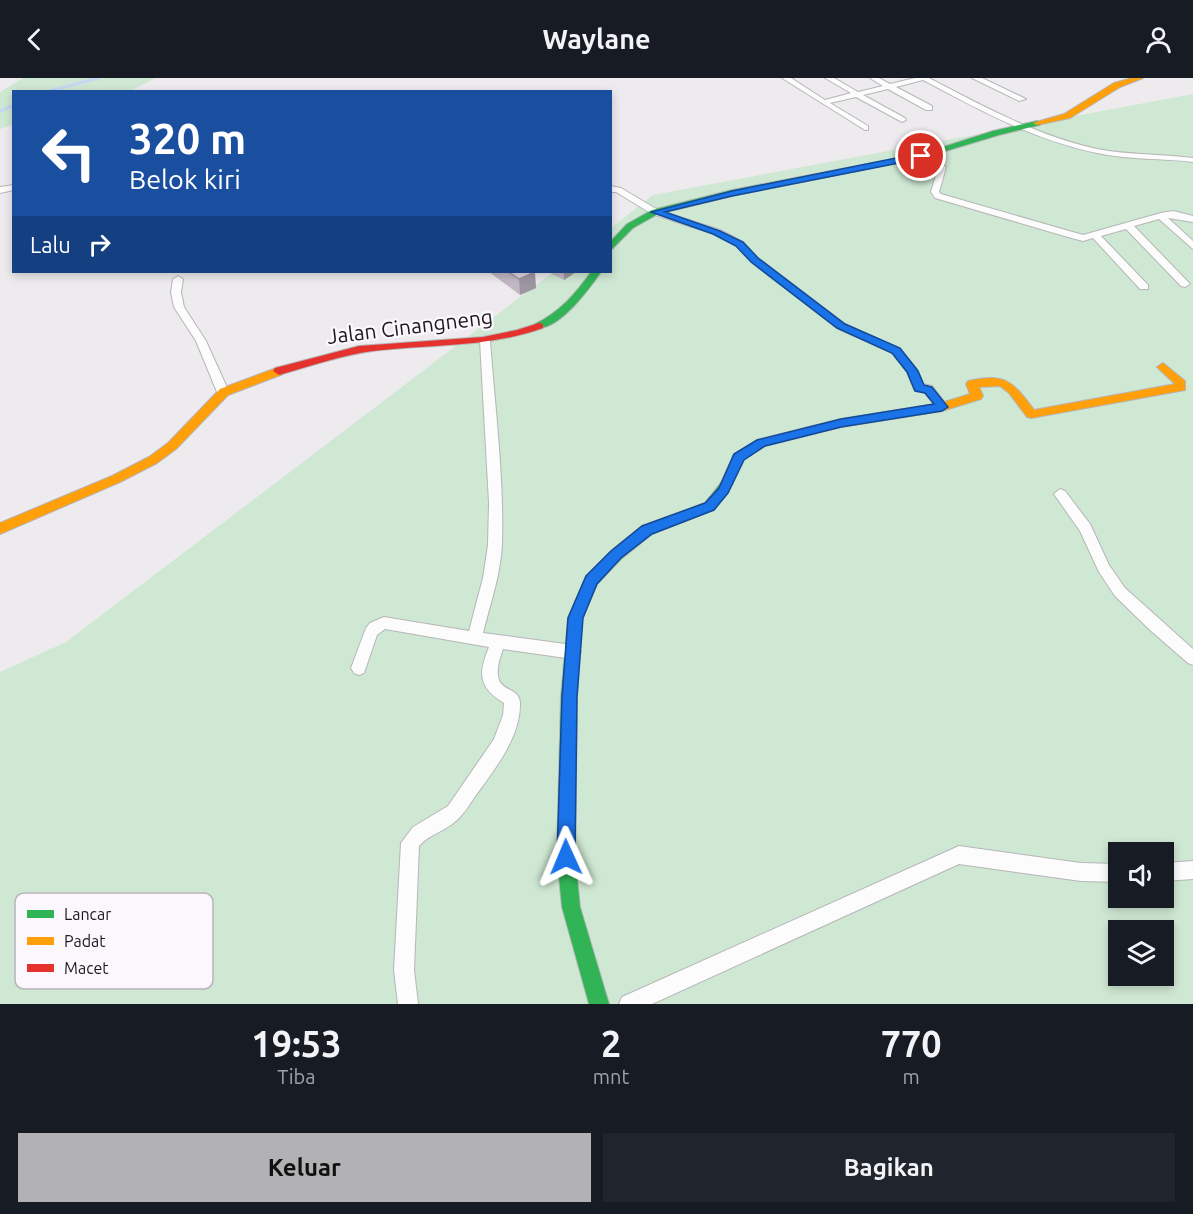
<!DOCTYPE html>
<html lang="id">
<style>
:root{--surface:#171b24;--page:#20242c;--text:#f1f3f6;--muted:#9ea1a6;--accent:#b2b2b5}
body{margin:0;font-family:Ubuntu,sans-serif;background:var(--page);color:var(--text);height:100vh;display:flex;flex-direction:column;font-size:22px;white-space:nowrap}
*{box-sizing:border-box;margin:0}
p{font-size:20px;color:var(--muted)}
.icon{flex:none;width:33px;height:33px;fill:none;stroke:currentColor;stroke-width:2;stroke-linecap:round;stroke-linejoin:round}
.map{position:relative;height:926px;overflow:hidden}
.details{display:flex;flex-direction:column;background:var(--surface);flex:1}
.details>*{flex:none}
.banner{position:absolute;left:12px;top:12px;width:600px;height:183px;border-radius:0px;box-shadow:0 3px 9px #0003;background:#1a4fa0;color:#fff;overflow:hidden}
.tools{position:absolute;left:1108px;top:764px;display:grid;gap:12px}
.tools a{display:grid;place-items:center;width:66px;height:66px;border-radius:0px;background:var(--surface);box-shadow:0 3px 9px #0003;font-size:30px}
.pin{position:absolute;display:grid;place-items:center;width:51px;height:51px;color:#fff;margin:-26px;border:3px solid #fff;border-radius:50%;box-shadow:0 2px 6px #0007}
.me{position:absolute;width:66px;margin:-33px;rotate:359deg;stroke-linejoin:round;filter:drop-shadow(0 0 4px #0008)}
.turn{display:flex;align-items:center;gap:21px;height:126px;padding:0 18px;font-size:27px}
.turn .icon{width:78px;height:78px;stroke-width:2.5}
.turn b{display:block;font-size:42px;line-height:51px}
.then{display:flex;align-items:center;height:57px;padding:0 18px;background:#0003;gap:12px;font-size:22px}
.eta{display:flex;justify-content:space-evenly;align-items:center;height:102px;text-align:center}
.eta b{font-size:36px;font-weight:600;line-height:42px}
.action{display:flex;gap:12px;margin-top:auto;padding:12px 18px}
.action a{flex:1;height:69px;border-radius:0px;background:var(--accent);color:#111;font-size:24px;font-weight:600;line-height:69px;text-align:center}
.action a+a{background:var(--page);color:var(--text)}
header{display:flex;justify-content:space-between;align-items:center;height:78px;padding:0 18px;background:var(--surface);font-size:27px;font-weight:600}
.map>svg:first-child{display:block}
</style>
<header><svg class="icon" aria-label="back" viewBox="0 0 24 24"><path d="M15 5l-7 7 7 7"/></svg>Waylane<svg class="icon" aria-label="person" viewBox="0 0 24 24"><circle cx="12" cy="8" r="4"/><path d="M4 21q1-7 8-7t8 7"/></svg></header>
<div class="map">
<svg width="1193" height="926" viewBox="0 0 1193 926">
<rect width="100%" height="100%" fill="#eeebef"/>
<g fill="#cfe8d3" fill-rule="evenodd">
<polygon points="23,0 155,0 131,13 14,14 13,47 0,51 0,14"/>
<path d="M1193,16V926H0V594L66,564L553,194H610L611,150L653,117ZM1119,774H1164V819H1119ZM1119,852H1164V897H1119Z"/>
</g>
<g fill="none" stroke-linecap="round" stroke-linejoin="round">
<g stroke="#c5d8f2" stroke-width="3">
<polyline points="46,14 98,0"/>
<polyline points="0,33 14,27"/>
</g>
<defs>
<g id="street">
<path d="M782,0H791L825,22L851,15L825,0H834L858,14L883,8L870,0H879L890,6L915,0H929C983,28 1037,58 1097,71C1129,77 1161,76 1193,80V84C1161,80 1128,82 1097,75C1034,62 979,32 923,2L896,9L932,28V32H926L888,11L863,17L905,40L906,42L902,44L856,19L830,25L868,48V52H865Z"/>
<polygon points="972,0 982,0 1026,21 1019,23"/>
<polygon points="918,76 924,76 946,89 939,114 941,116 1083,157 1161,135 1173,133 1193,138 1193,144 1168,140 1193,163 1193,171 1159,141 1134,148 1190,206 1185,209 1181,208 1126,151 1101,158 1148,207 1148,211 1140,211 1093,160 1083,163 1068,159 935,120 931,114 938,90 918,80"/>
<polygon points="14,107 14,112 0,115 0,109"/>
<polygon points="610,108 621,110 658,132 720,152 743,164 758,180 845,246 900,271 916,290 923,306 932,308 946,326 948,329 946,332 938,332 925,315 914,311 907,294 892,275 837,250 752,184 737,168 714,156 652,136 616,114 610,114"/>
<polygon points="178,198 183,201 181,214 184,229 206,263 229,314 227,317 223,318 217,314 196,263 174,229 171,214 173,201"/>
<path d="M485,260L490,263C495,330 504,398 502,465C501,496 490,526 483,555L573,567L578,569L581,574L578,579L573,581L503,571C485,621 519,603 520,625C521,660 493,693 474,720C469,727 464,736 457,742C446,753 429,756 419,768L414,892L418,926H398L394,892L401,765L413,749L448,728L494,661L503,637L504,625C478,609 478,596 489,569L385,551L377,557L364,595L359,597L354,595L351,590L366,550L370,545L384,539L469,553L483,500L488,467L489,425L480,263Z"/>
<polygon points="1060,411 1065,413 1090,446 1109,487 1125,510 1193,571 1193,587 1188,585 1150,552 1115,518 1099,494 1080,453 1054,416"/>
<polygon points="959,768 1081,785 1119,786 1119,804 1081,803 959,786 652,926 619,926 622,919"/>
<polygon points="1193,783 1193,801 1164,803 1164,785"/>
</g>
<g id="fast">
<polygon points="1037,43 1041,45 1040,47 999,57 926,79 732,118 658,136 633,150 610,173 610,164 627,146 652,132 732,112 924,75 993,53"/>
<path d="M591,194H601C589,211 559,253 535,250V246C560,234 576,215 591,194Z"/>
<polygon points="727,400 733,405 715,431 652,456 621,481 597,506 582,540 577,619 575,779 580,829 609,926 589,926 562,829 557,779 561,619 568,540 586,499 611,473 642,448 705,425 723,402"/>
</g>
<g id="slow">
<polygon points="1132,0 1143,0 1120,9 1070,40 1037,47 1033,45 1064,36 1114,5"/>
<path d="M1163,285L1185,303V312L1031,340L1027,339L1009,315L1000,308L979,309L983,318L981,321L942,333L841,349L765,368L743,382L731,408L727,410L721,405L734,376L757,362L841,341L941,325L970,316L966,306L968,303C1006,295 1012,303 1034,332L1175,306L1157,289Z"/>
<polygon points="279,289 285,293 283,296 228,317 176,371 157,385 120,404 0,456 0,445 112,398 149,379 168,365 220,311"/>
</g>
<path id="jam" d="M539,245L543,246V250C487,270 431,266 373,273C341,277 311,288 279,297L273,293L275,290L359,268L483,259L517,252Z"/>
</defs>
<use href="#street" stroke="#b6b5b7" stroke-width="2"/>
<use href="#fast" stroke="#b6b5b7" stroke-width="2"/>
<use href="#slow" stroke="#b6b5b7" stroke-width="2"/>
<use href="#jam" stroke="#b6b5b7" stroke-width="2"/>
<use href="#street" fill="#fcfcfd" fill-rule="evenodd"/>
<use href="#fast" fill="#30b455" fill-rule="evenodd"/>
<use href="#slow" fill="#ff9f0a" fill-rule="evenodd"/>
<use href="#jam" fill="#e5322d" fill-rule="evenodd"/>
</g>
<g fill="#c2b8c4">
<polygon points="489,194 534,194 536,210 520,217"/>
<polygon points="548,194 576,194 564,202"/>
</g>
<g fill="#9e96a0">
<polygon points="535,194 536,210 520,217 519,201"/>
<polygon points="564,194 576,194 564,202"/>
</g>
<polygon fill="#e1d6e4" stroke="#9e96a0" stroke-width="1.5" points="509,194 535,194 519,201"/>
<polygon fill="#1a73e8" stroke="#114b97" stroke-width="1.5" points="921,75 925,78 924,80 732,118 665,134 720,153 743,164 758,180 845,246 900,270 918,293 924,307 932,309 948,329 942,333 841,349 765,368 744,382 728,415 714,432 652,456 621,480 597,506 583,540 577,619 575,779 572,785 566,788 559,785 557,779 562,619 568,540 586,498 611,473 642,448 705,425 719,410 734,376 757,362 841,341 934,326 925,315 915,313 907,294 892,275 837,250 751,184 736,168 713,156 651,134 732,113"/>
<g text-anchor="middle" stroke-width="4.5" stroke-linejoin="round" paint-order="stroke">
<g font-size="21" fill="#1a191b" stroke="#fcf7fd">
<text transform="translate(410 249) rotate(-7)" y="7">Jalan Cinangneng</text>
</g>
</g>
<rect x="15" y="815" width="198" height="96" rx="9" fill="#fcf7fd" stroke="#b8b4b9" stroke-width="1.5"/>
<rect x="27" y="832" width="27" height="8" fill="#30b455"/>
<rect x="27" y="859" width="27" height="8" fill="#ff9f0a"/>
<rect x="27" y="886" width="27" height="8" fill="#e5322d"/>
<g font-size="16" fill="#1a191b">
<text x="64" y="842">Lancar</text>
<text x="64" y="869">Padat</text>
<text x="64" y="896">Macet</text>
</g>
</svg>
<div class="tools">
<a><svg class="icon" aria-label="sound" viewBox="0 0 24 24"><path d="M4 9h4l5-4v14l-5-4H4zM17 9q2 3 0 6"/></svg></a>
<a><svg class="icon" aria-label="layers" viewBox="0 0 24 24"><path d="M12 4l9 5-9 5-9-5zM3 14l9 5 9-5"/></svg></a>
</div>
<div class="pin" style="left:921px;top:78px;background:#d93025"><svg class="icon" aria-label="arrive" viewBox="0 0 24 24"><path d="M6 21V4h12l-3 4 3 4H6"/></svg></div>
<svg class="me" style="left:566px;top:779px" viewBox="-20 -20 40 40"><path d="M0-17L14 15 0 8-14 15z" fill="#1a73e8" stroke="#fff" stroke-width="4"/></svg>
<div class="banner">
<div class="turn"><svg class="icon" aria-label="left" viewBox="0 0 24 24"><path d="M17 20v-9H6M10 6l-5 5 5 5"/></svg><div><b>320 m</b>Belok kiri</div></div>
<div class="then">Lalu<svg class="icon" aria-label="right" viewBox="0 0 24 24"><path d="M7 20v-9h11M14 6l5 5-5 5"/></svg></div>
</div>
</div>
<section class="details">
<div class="eta">
<div><b>19:53</b><p>Tiba</p></div>
<div><b>2</b><p>mnt</p></div>
<div><b>770</b><p>m</p></div>
</div>
<div class="action"><a>Keluar</a><a>Bagikan</a></div>
</section>
